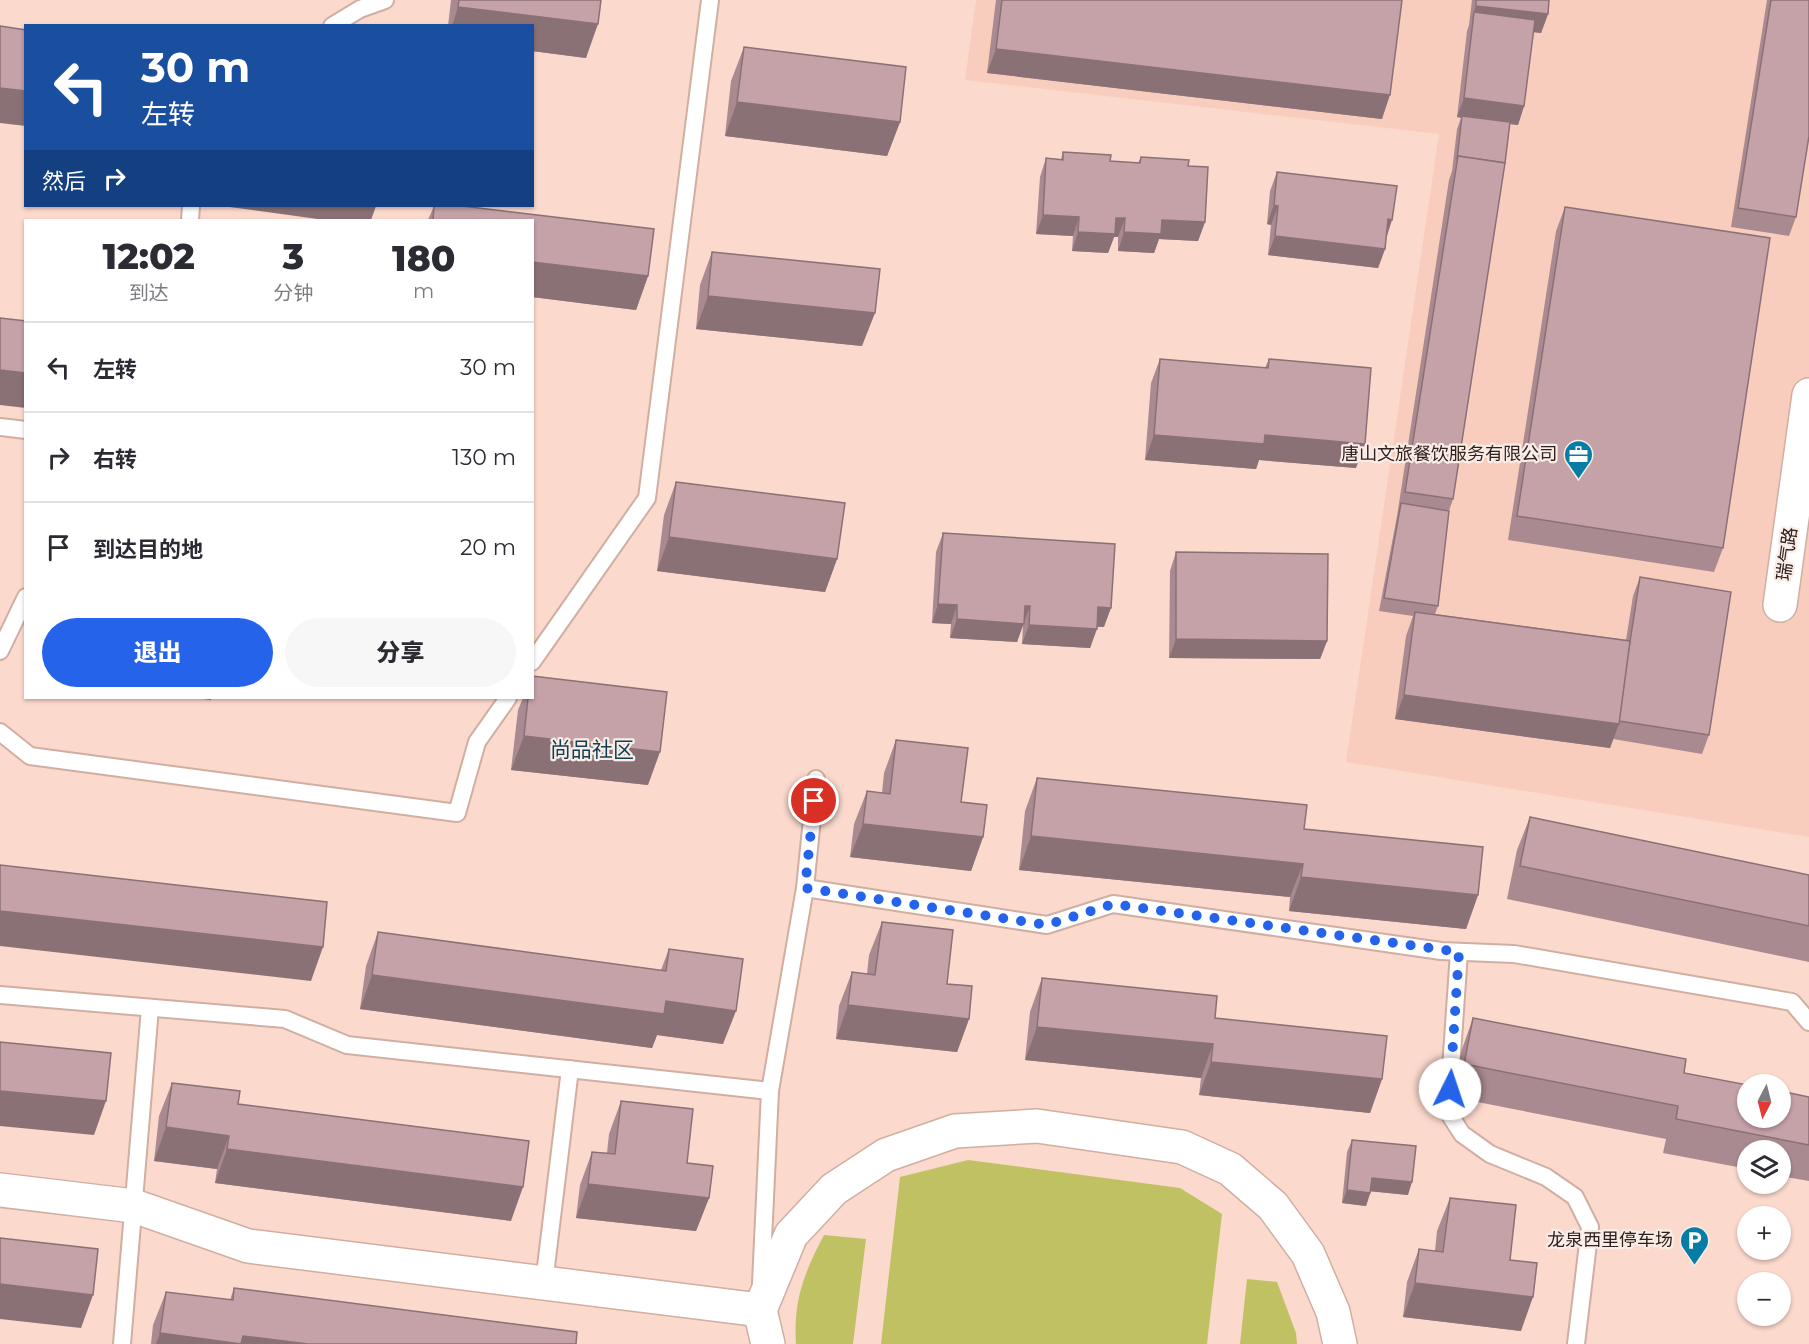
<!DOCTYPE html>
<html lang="zh">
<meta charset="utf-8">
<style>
:root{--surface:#fff;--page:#f7f7f7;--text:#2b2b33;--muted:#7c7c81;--line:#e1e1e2;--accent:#2563eb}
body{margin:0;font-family:Montserrat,"Noto Sans SC",sans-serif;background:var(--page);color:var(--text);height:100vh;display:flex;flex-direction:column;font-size:22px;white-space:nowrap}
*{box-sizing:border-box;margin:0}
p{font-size:20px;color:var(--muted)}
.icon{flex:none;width:33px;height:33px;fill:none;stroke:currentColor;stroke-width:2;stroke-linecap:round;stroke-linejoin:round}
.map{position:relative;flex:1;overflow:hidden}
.drawer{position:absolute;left:24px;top:219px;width:510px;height:480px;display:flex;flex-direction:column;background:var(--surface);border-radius:0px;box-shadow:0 2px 4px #0004}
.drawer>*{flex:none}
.banner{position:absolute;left:24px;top:24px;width:510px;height:183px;border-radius:0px;box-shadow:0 2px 4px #0004;background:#1a4fa0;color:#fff;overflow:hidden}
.needle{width:39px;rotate:187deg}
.controls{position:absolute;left:1737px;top:1074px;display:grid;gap:12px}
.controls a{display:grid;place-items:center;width:54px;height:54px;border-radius:50%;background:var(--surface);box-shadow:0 2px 4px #0004;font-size:30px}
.pin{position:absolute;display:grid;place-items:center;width:51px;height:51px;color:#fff;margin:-26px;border:3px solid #fff;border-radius:50%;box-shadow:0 2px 6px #0007}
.me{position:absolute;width:66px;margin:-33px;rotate:4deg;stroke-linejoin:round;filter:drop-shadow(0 0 4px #0008)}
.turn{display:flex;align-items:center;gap:21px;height:126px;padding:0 18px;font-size:27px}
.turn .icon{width:78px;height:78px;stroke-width:2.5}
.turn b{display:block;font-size:42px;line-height:51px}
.then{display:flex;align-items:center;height:57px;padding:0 18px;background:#0003;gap:12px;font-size:22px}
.eta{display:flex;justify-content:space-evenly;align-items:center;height:102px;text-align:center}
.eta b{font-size:36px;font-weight:800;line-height:42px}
.primary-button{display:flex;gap:12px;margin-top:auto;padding:12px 18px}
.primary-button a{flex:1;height:69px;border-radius:36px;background:var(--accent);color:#fff;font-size:24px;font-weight:800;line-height:69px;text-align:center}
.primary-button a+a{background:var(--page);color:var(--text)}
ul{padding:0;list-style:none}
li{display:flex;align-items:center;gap:18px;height:90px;padding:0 18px;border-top:2px solid var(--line)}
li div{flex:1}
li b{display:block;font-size:22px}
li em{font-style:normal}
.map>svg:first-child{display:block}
</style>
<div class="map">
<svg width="1809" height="1344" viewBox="0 0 1809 1344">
<rect width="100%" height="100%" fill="#fcd9cd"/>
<polygon fill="#f8cdbe" points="976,0 1809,0 1809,837 1346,762 1439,134 965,80"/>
<g fill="#c0c162">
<polygon points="968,1160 1180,1188 1222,1214 1207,1344 881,1344 900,1177"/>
<path d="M824,1235L866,1239L853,1344H796C793,1301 804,1273 824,1235Z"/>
<polygon points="1247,1279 1277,1282 1296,1333 1297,1344 1240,1344"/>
</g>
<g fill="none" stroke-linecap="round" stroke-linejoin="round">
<defs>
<g id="lane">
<polyline points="332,26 360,9 385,0"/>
<polyline points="190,220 191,206"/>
<polyline points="0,427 26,430"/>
<polyline points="0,651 26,597"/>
<polyline points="532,662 647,498 710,0"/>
<polyline points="0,732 30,756 457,813 477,742 508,698"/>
<polyline points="805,888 1047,925 1113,904 1441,951 1514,954 1792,1002 1809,1022"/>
<polyline points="1459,952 1448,1112 1462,1134 1490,1154 1546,1177 1575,1197 1590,1227 1576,1344"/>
<polyline points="0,995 285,1019 347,1045 770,1091"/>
<polyline points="544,1283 570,1069"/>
<polyline points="761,1283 770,1091 805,888 816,779"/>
<polyline points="122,1344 150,1008"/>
</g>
<g id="street">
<polyline points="1780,605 1809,395"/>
<polyline points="0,1190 134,1206 248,1246 760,1310"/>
<polyline points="768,1344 760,1310 791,1235 834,1189 886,1155 955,1131 1037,1126 1182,1147 1230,1169 1273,1206 1308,1254 1333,1312 1340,1344"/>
</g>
</defs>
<use href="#lane" stroke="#d0aea2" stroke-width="20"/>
<use href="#street" stroke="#d0aea2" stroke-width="36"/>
<use href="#lane" stroke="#fff" stroke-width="16"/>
<use href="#street" stroke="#fff" stroke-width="33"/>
</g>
<g fill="#a98a90">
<polygon points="451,0 601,0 586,58 532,51 532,26 448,26"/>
<polygon points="996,0 1402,0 1382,119 987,73"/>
<polygon points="1472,0 1549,0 1548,14 1541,33 1533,32 1524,106 1518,125 1510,124 1453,499 1449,511 1438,606 1435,614 1626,640 1633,596 1640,577 1709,735 1702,754 1613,739 1610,748 1395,719 1406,636 1413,616 1379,611 1397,516 1449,180 1452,171 1457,129 1461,118 1457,117 1467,31 1469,25"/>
<polygon points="1767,0 1809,0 1796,217 1789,236 1731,227"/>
<polygon points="744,47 900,122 887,156 725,136 731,81"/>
<polygon points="1063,152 1110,161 1138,163 1141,157 1188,166 1205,222 1198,241 1159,239 1154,253 1118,251 1118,237 1114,237 1108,253 1072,251 1073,236 1036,234 1040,177 1046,158 1061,159"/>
<polygon points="1277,172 1386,238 1385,249 1378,268 1268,255 1271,225 1267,224 1270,191"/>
<polygon points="434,206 462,206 654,229 648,276 636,310 532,297 532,220 428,220"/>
<polygon points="1565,207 1723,548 1714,572 1508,540 1556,231"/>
<polygon points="712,252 862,346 696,329 700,285"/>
<polygon points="1160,359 1265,368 1269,359 1356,468 1259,460 1256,469 1145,460 1151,383"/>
<polygon points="676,482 837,559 825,592 657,571 664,515"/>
<polygon points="943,533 1104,627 1097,627 1090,648 1022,644 1023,625 1017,642 950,638 951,624 932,623 936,552"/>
<polygon points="1176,552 1327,641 1320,659 1169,658 1170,571"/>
<polygon points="523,698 532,698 648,785 511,770 518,710"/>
<polygon points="896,740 961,802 983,837 971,871 850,857 854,824 867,791 882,793 884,773"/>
<polygon points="1037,778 1304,829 1478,895 1466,929 1289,911 1290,897 1019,870 1025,811"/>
<polygon points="1530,817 1809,875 1809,962 1507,899 1517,850"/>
<polygon points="882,922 947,984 969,1019 957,1052 836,1039 839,1006 852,972 867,974 869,955"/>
<polygon points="378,932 661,970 669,949 723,1044 657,1035 652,1048 360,1009 366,966"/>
<polygon points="1042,978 1382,1079 1370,1113 1199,1095 1201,1078 1025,1060 1030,1012"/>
<polygon points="1473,1018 1684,1073 1809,1097 1809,1181 1780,1176 1780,1150 1748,1150 1748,1169 1663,1153 1666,1139 1452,1097 1461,1052"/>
<polygon points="172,1083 238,1104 511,1221 215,1183 217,1169 154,1161 159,1116"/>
<polygon points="621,1101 687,1163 709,1198 696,1231 576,1218 580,1185 592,1152 607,1153 609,1134"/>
<polygon points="1352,1140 1408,1195 1371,1191 1366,1206 1342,1203 1347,1152"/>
<polygon points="1450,1198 1510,1260 1521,1331 1403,1317 1407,1282 1419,1249 1435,1251 1437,1231"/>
<polygon points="234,1288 576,1344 151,1344 153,1325 166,1292 230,1300"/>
</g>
<g fill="#8a7176">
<polygon points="1476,6 1548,14 1541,33 1472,25 1474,12 1469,25"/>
<polygon points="458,7 598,24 586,58 532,51 532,26 452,26"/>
<polygon points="996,49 1390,95 1382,119 987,73"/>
<polygon points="0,88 26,91 26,126 0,123"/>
<polygon points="1464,98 1524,106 1518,125 1457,117"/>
<polygon points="737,102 900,122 887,156 725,136"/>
<polygon points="1274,205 1278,206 1271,225 1267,224"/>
<polygon points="222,206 376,206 371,220 325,220"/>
<polygon points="1043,215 1079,217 1073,236 1036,234"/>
<polygon points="1116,218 1125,218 1118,237 1114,237 1108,253 1072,251 1078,232"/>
<polygon points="1388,219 1392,220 1386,239"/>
<polygon points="1162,220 1205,222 1198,241 1159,239 1154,253 1118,251 1124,232"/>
<polygon points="1275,236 1385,249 1378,268 1268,255"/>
<polygon points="532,262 648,276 636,310 532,297"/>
<polygon points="708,296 875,313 862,346 696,329"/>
<polygon points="0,370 26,373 26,408 0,405"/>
<polygon points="1154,435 1265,435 1365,444 1356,468 1259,460 1256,469 1145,460"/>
<polygon points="669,537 837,559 825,592 657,571"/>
<polygon points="938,604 957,605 951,624 932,623"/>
<polygon points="1025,606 1030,606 1017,642 950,638 957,619"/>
<polygon points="1098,607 1111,608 1104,627 1091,626"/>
<polygon points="1029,625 1097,629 1090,648 1022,644"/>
<polygon points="1176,639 1327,641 1320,659 1169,658"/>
<polygon points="1404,695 1619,724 1610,748 1395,719"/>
<polygon points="195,698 211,698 211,700"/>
<polygon points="524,736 660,752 648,785 511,770"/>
<polygon points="863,824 983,837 971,871 850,857"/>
<polygon points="1031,836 1303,864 1290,897 1019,870"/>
<polygon points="1301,877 1478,895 1466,929 1289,911"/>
<polygon points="0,911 323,947 311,981 0,946"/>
<polygon points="372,975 666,1001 736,1011 723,1044 657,1035 652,1048 360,1009"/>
<polygon points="848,1005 969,1019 957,1052 836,1039"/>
<polygon points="1037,1027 1213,1044 1201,1078 1025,1060"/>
<polygon points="1211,1062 1382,1079 1370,1113 1199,1095"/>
<polygon points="0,1091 106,1101 94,1135 0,1126"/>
<polygon points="166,1127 229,1136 217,1169 154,1161"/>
<polygon points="227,1149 523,1187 511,1221 215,1183"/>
<polygon points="1372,1178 1412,1182 1408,1195 1367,1191"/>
<polygon points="588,1184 709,1198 696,1231 576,1218"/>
<polygon points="1347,1190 1370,1193 1366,1206 1342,1203"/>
<polygon points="1415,1283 1533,1297 1521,1331 1403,1317"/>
<polygon points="0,1284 93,1295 81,1328 0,1319"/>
<polygon points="160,1333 243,1336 308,1344 156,1344"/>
</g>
<g fill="#c5a1a8" stroke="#8a7176" stroke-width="1.5">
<polygon points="459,0 601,0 598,24 458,7"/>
<polygon points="1002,0 1402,0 1390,95 996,49"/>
<polygon points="1476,0 1549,0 1548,14 1476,6"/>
<polygon points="1771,0 1809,0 1809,136 1796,217 1738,208"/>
<polygon points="1474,12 1535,20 1524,106 1464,98"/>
<polygon points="0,26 26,30 26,91 0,88"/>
<polygon points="744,47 906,67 900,122 737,102"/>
<polygon points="1462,116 1510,122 1505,163 1458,156 1457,159"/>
<polygon points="1063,152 1111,155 1110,161 1140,163 1141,157 1189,160 1188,166 1208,167 1205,222 1162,220 1161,234 1124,232 1125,218 1116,218 1115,234 1078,232 1079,217 1043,215 1046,158 1063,160"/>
<polygon points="1458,156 1505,163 1453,499 1405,492"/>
<polygon points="1277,172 1397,186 1392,220 1388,219 1385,249 1275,236 1278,206 1274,205"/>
<polygon points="434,206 462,206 654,229 648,276 532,262 532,220 433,220"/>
<polygon points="1565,207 1770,238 1723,548 1517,516"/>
<polygon points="712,252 880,269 875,313 708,296"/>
<polygon points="0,318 26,321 26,373 0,370"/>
<polygon points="1160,359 1268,368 1269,359 1371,368 1365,444 1265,435 1264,444 1154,435"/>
<polygon points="676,482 845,503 837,559 669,537"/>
<polygon points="1401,503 1449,511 1438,606 1384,598"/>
<polygon points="943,533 1115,544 1111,608 1098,607 1097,629 1029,625 1030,606 1025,606 1024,624 957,619 957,605 938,604"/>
<polygon points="1176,552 1328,554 1327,641 1176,639"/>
<polygon points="1640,577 1731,592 1709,735 1619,721 1627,661"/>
<polygon points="1415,612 1630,641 1619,724 1404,695"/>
<polygon points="532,676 667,692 660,752 524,736 528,698 532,698"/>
<polygon points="896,740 968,748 961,802 987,805 983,837 863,824 867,791 890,794"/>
<polygon points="1037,778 1307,805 1304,829 1483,847 1478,895 1301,877 1303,864 1031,836"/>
<polygon points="1530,817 1809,875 1809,926 1520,866"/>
<polygon points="0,865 327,902 323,947 0,911"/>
<polygon points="882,922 953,930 947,984 972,986 969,1019 848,1005 852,972 875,975"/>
<polygon points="378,932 666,971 669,949 743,959 736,1011 666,1001 664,1014 372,975"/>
<polygon points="1042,978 1217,996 1215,1018 1387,1036 1382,1079 1211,1062 1213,1044 1037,1027"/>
<polygon points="1473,1018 1686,1059 1684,1073 1748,1085 1748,1118 1780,1118 1780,1091 1809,1097 1809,1145 1676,1119 1678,1106 1464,1064"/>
<polygon points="0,1042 111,1053 106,1101 0,1091"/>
<polygon points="172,1083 240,1091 238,1104 529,1141 523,1187 227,1149 229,1136 166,1127"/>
<polygon points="621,1101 693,1109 687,1163 713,1166 709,1198 588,1184 592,1152 615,1154"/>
<polygon points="1352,1140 1416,1146 1412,1182 1372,1178 1370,1193 1347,1190"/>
<polygon points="1450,1198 1516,1205 1510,1260 1537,1263 1533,1297 1415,1283 1419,1249 1443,1252"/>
<polygon points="0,1238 98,1249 93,1295 0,1284"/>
<polygon points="234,1288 577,1332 576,1344 308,1344 243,1336 241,1344 160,1333 166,1292 233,1300"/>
</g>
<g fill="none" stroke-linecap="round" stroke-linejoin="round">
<polyline stroke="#2563eb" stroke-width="10" stroke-dasharray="0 18" points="814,801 805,888 1047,925 1113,904 1459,952 1450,1089"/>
</g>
<defs>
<symbol id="office-pin" viewBox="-11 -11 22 30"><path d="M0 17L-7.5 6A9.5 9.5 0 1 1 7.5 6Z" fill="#077da5" stroke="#faece7"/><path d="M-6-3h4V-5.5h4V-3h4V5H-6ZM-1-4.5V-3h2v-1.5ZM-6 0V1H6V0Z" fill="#fff"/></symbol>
<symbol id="parking-pin" viewBox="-11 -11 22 30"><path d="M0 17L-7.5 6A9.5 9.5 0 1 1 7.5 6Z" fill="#077da5" stroke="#faece7"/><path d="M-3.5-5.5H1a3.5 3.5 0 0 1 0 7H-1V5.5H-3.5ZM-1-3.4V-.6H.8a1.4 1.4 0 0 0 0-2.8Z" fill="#fff"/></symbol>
</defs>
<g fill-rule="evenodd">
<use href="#office-pin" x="1562" y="438" width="33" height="45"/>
<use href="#parking-pin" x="1678" y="1224" width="33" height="45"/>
</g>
<g text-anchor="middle" stroke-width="4.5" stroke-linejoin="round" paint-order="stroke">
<g font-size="18" fill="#2e211c" stroke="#faece7" text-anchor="end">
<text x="1557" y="460">唐山文旅餐饮服务有限公司</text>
<text x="1673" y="1246">龙泉西里停车场</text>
</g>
<g font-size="18" fill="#2e211c" stroke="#faece7">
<text transform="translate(1787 554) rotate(-82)" y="6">瑞气路</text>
</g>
<g font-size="21" fill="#0e3f52" stroke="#faece7">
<text x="592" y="757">尚品社区</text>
</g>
</g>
</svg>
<div class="controls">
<a><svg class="needle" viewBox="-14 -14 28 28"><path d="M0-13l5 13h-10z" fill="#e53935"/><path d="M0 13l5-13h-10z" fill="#7c7c81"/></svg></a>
<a><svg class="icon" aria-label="layers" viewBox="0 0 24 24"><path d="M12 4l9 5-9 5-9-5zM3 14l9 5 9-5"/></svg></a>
<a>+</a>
<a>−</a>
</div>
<div class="pin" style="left:814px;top:801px;background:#d93025"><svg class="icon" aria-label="arrive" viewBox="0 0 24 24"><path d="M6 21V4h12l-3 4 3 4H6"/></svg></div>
<svg class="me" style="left:1450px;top:1089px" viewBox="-20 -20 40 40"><circle r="19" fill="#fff"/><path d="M0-13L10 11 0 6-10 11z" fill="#2563eb"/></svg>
<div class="banner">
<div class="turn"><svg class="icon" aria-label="left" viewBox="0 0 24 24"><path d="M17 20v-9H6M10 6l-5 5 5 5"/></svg><div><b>30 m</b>左转</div></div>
<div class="then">然后<svg class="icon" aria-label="right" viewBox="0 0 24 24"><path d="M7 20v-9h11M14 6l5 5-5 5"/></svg></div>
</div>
<section class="drawer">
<div class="eta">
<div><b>12:02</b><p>到达</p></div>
<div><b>3</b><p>分钟</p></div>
<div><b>180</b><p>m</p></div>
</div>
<ul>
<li><svg class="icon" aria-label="left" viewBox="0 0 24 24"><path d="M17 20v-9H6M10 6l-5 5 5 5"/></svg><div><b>左转</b></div><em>30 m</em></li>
<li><svg class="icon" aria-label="right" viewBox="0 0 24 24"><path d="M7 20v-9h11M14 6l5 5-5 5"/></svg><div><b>右转</b></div><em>130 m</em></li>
<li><svg class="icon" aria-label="arrive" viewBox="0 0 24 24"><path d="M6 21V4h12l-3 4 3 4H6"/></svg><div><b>到达目的地</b></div><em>20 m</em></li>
</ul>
<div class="primary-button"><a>退出</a><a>分享</a></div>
</section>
</div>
